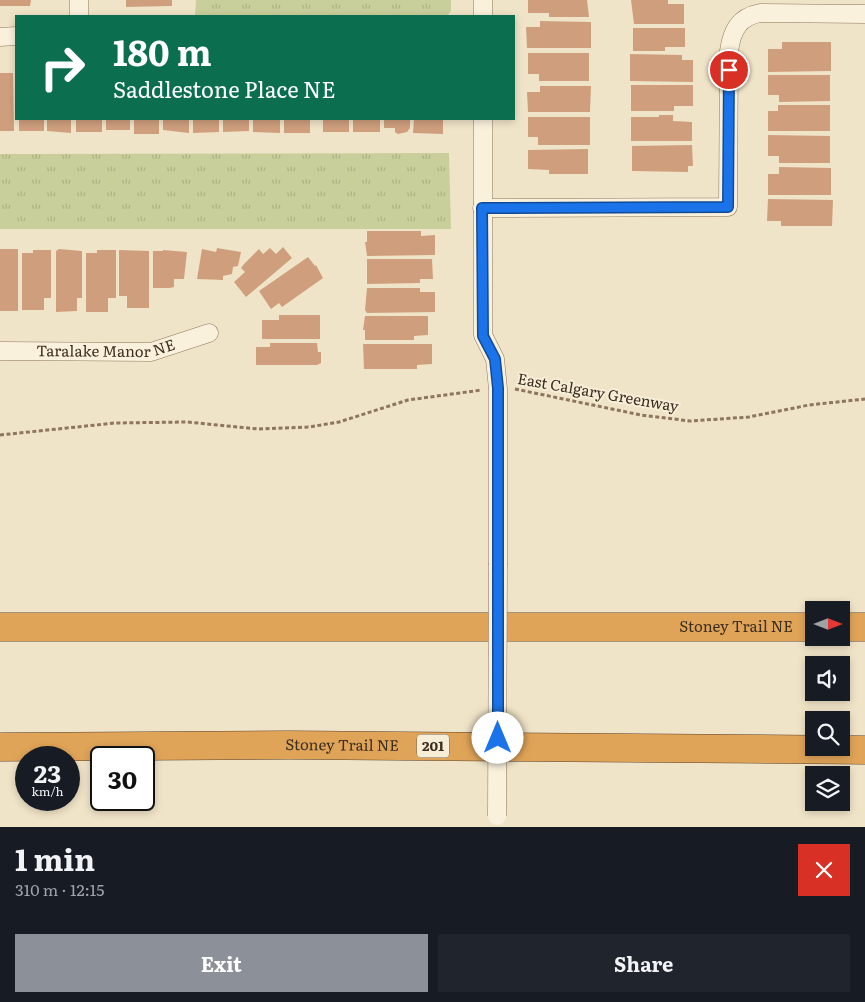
<!DOCTYPE html>
<meta charset="utf-8">
<style>
:root{--surface:#171b24;--page:#20242c;--text:#f1f3f6;--muted:#9ea1a6;--accent:#8c9099}
body{margin:0;font-family:Literata,serif;background:var(--page);color:var(--text);height:100vh;display:flex;flex-direction:column;font-size:19px;white-space:nowrap}
*{box-sizing:border-box;margin:0}
p{font-size:16px;color:var(--muted)}
.icon{flex:none;width:28px;height:28px;fill:none;stroke:currentColor;stroke-width:2;stroke-linecap:round;stroke-linejoin:round}
.map{position:relative;height:827px;overflow:hidden}
.sheet{display:flex;flex-direction:column;background:var(--surface);flex:1}
.sheet>*{flex:none}
.top-card{position:absolute;left:15px;top:15px;width:500px;height:105px;border-radius:0px;box-shadow:0 2px 8px #0003;background:#0b6e4f;color:#fff;overflow:hidden}
.needle{width:32px;rotate:90deg}
.tools{position:absolute;left:805px;top:601px;display:grid;gap:10px}
.tools a{display:grid;place-items:center;width:45px;height:45px;border-radius:0px;background:var(--surface);box-shadow:0 2px 8px #0003;font-size:25px}
.speed{position:absolute;left:15px;top:746px;display:flex;gap:10px;font-size:25px;font-weight:700;text-align:center}
.speed>*{display:grid;place-content:center;width:65px;height:65px;border-radius:50%;background:var(--surface);box-shadow:0 2px 8px #0003;line-height:1}
.speed small{font-size:12px;font-weight:400}
.speed .limit{border:2px solid #111;border-radius:8px;background:#fff;color:#111}
.pin{position:absolute;display:grid;place-items:center;width:42px;height:42px;color:#fff;margin:-21px;border:2px solid #fff;border-radius:50%;box-shadow:0 1px 5px #0007}
.me{position:absolute;width:55px;margin:-28px;rotate:0deg;stroke-linejoin:round;filter:drop-shadow(0 0 4px #0008)}
.turn{display:flex;align-items:center;gap:18px;height:105px;padding:0 15px;font-size:22px}
.turn .icon{width:65px;height:65px;stroke-width:2.5}
.turn b{display:block;font-size:35px;line-height:42px}
.round{display:grid;place-items:center;flex:none;width:52px;height:52px;border-radius:0px;background:var(--page)}
.headline{display:flex;align-items:center;justify-content:space-between;height:85px;padding:0 15px}
h1{font-size:30px;font-weight:700;line-height:38px}
.button{display:flex;gap:10px;margin-top:auto;padding:10px 15px}
.button a{flex:1;height:58px;border-radius:0px;background:var(--accent);color:#fff;font-size:20px;font-weight:700;line-height:58px;text-align:center}
.button a+a{background:var(--page);color:var(--text)}
.map>svg:first-child{display:block}
</style>
<div class="map">
<svg width="865" height="827" viewBox="0 0 865 827">
<defs>
<pattern id="grass-tufts" width="24" height="20" patternUnits="userSpaceOnUse" patternTransform="scale(1.25)"><rect width="24" height="20" fill="#c9cf9b"/><path d="M3 7l-1-3M5 7V3M7 7l1-3M15 17l-1-3M17 17v-4M19 17l1-3" fill="none" stroke="#aeb285"/></pattern>
</defs>
<rect width="100%" height="100%" fill="#f0e4c8"/>
<g fill="url(#grass-tufts)">
<polygon points="196,0 451,0 451,11 447,16 195,16"/>
<polygon points="449,153 451,229 0,229 0,154"/>
</g>
<g fill="#cf9f7d">
<polygon points="0,0 31,0 30,6 0,6"/>
<polygon points="126,0 172,0 172,6 126,7"/>
<polygon points="528,0 587,0 589,17 549,17 549,13 528,13"/>
<polygon points="631,0 668,0 668,4 684,4 684,24 634,24"/>
<polygon points="540,21 591,22 591,48 527,48 526,27 540,27"/>
<polygon points="633,28 685,28 685,47 665,47 665,51 633,51"/>
<polygon points="782,42 831,42 831,71 768,72 768,49 782,49"/>
<polygon points="528,53 589,53 589,81 539,81 539,74 528,74"/>
<polygon points="630,54 682,55 682,60 693,60 693,82 630,81"/>
<polygon points="0,73 13,73 14,131 0,131"/>
<polygon points="768,75 830,75 830,101 779,102 779,95 768,95"/>
<polygon points="631,85 693,85 693,106 674,106 674,111 631,111"/>
<polygon points="540,86 591,86 590,112 528,112 527,92 540,92"/>
<polygon points="778,105 830,105 830,131 768,131 768,111 778,111"/>
<polygon points="659,115 673,115 673,121 692,122 692,141 631,141 631,117 659,117"/>
<polygon points="528,117 590,117 590,145 538,145 538,137 528,137"/>
<rect x="19" y="119" width="25" height="12"/>
<polygon points="47,119 71,119 71,133 47,131"/>
<rect x="76" y="119" width="26" height="13"/>
<rect x="106" y="119" width="24" height="11"/>
<rect x="134" y="119" width="25" height="15"/>
<polygon points="163,119 189,119 189,133 163,130"/>
<polygon points="193,119 219,119 219,132 193,133"/>
<polygon points="223,119 249,119 249,131 223,132"/>
<polygon points="253,119 280,119 280,133 253,132"/>
<rect x="284" y="119" width="26" height="14"/>
<rect x="323" y="119" width="26" height="13"/>
<rect x="353" y="119" width="27" height="13"/>
<polygon points="384,119 410,119 410,128 407,132 398,134 395,132 395,128 384,128"/>
<polygon points="414,119 443,119 443,134 413,133"/>
<polygon points="768,135 830,136 830,163 779,163 779,156 768,156"/>
<polygon points="692,145 693,166 688,166 688,172 632,171 632,146"/>
<polygon points="588,149 588,174 549,174 549,170 528,169 528,150"/>
<polygon points="779,167 831,168 831,195 768,195 768,174 779,174"/>
<polygon points="768,199 833,200 832,226 781,226 781,221 767,221"/>
<polygon points="367,231 421,231 421,236 435,235 435,255 367,256 365,242 367,242"/>
<polygon points="283,247 292,258 246,297 234,282 245,272 241,268 244,264 259,249 263,254 270,248 276,254"/>
<polygon points="217,248 241,252 238,266 233,267 232,274 223,276 223,280 197,279 202,249 216,252"/>
<rect x="0" y="249" width="18" height="62"/>
<polygon points="59,249 82,251 82,298 77,298 77,311 56,312 56,251"/>
<polygon points="33,250 51,250 51,298 44,298 44,310 22,310 22,253 33,253"/>
<polygon points="97,250 116,250 116,298 108,298 108,312 86,312 86,253 97,253"/>
<polygon points="119,250 149,251 149,308 127,308 127,296 119,296"/>
<polygon points="163,250 187,252 184,279 174,279 174,287 170,288 153,288 153,251 163,251"/>
<polygon points="308,257 315,266 316,265 323,278 282,307 279,303 271,309 259,291"/>
<polygon points="367,259 432,259 433,279 420,279 420,283 367,284"/>
<polygon points="367,288 420,288 420,292 435,292 435,312 367,313 365,310"/>
<polygon points="279,315 320,315 320,339 262,339 262,320 279,320"/>
<polygon points="365,316 428,316 428,335 414,336 414,340 365,340 365,330 363,330"/>
<polygon points="270,343 317,343 318,352 321,352 321,363 317,365 256,365 256,347 270,347"/>
<polygon points="363,344 432,344 432,364 417,365 417,369 364,369"/>
</g>
<g fill="none" stroke-linecap="round" stroke-linejoin="round">
<defs>
<g id="street">
<polyline points="79,0 79,16"/>
<polyline points="483,0 483,16"/>
<polyline points="0,37 16,36"/>
<polyline points="483,119 483,335 495,359 498,389 498,563"/>
<path d="M482,208L728,207L729,51C732,30 739,17 760,13L865,14"/>
<path id="s1" d="M0,351L151,352L209,333"/>
</g>
<g id="highway">
<path id="s2" d="M0,627H814"/>
<polyline points="841,627 865,627"/>
<path id="s3" d="M0,747L289,745L865,750"/>
</g>
</defs>
<use href="#street" stroke="#8d765c" stroke-width="19"/>
<use href="#highway" stroke="#5b4430" stroke-width="29"/>
<g stroke="#8d765c" stroke-width="3" stroke-dasharray="4 2.5" stroke-linecap="butt">
<polyline points="515,389 641,415 690,421 749,417 809,405 865,399"/>
<polyline points="0,435 115,423 187,422 258,429 309,427 339,422 408,400 482,390"/>
</g>
<use href="#street" stroke="#faf1dc" stroke-width="18"/>
<use href="#highway" stroke="#e0a458" stroke-width="28"/>
<defs>
<polyline id="street-bridge" points="497,816 498,563"/>
</defs>
<use href="#street-bridge" stroke="#8d765c" stroke-width="19" stroke-linecap="butt"/>
<use href="#street-bridge" stroke="#faf1dc" stroke-width="18"/>
</g>
<g fill="none" stroke-linecap="round" stroke-linejoin="round">
<defs>
<polyline id="route" points="498,738 498,388 495,359 483,336 482,208 728,207 729,70"/>
</defs>
<use href="#route" stroke="#114b97" stroke-width="12"/>
<use href="#route" stroke="#1a73e8" stroke-width="9"/>
</g>
<g text-anchor="middle" stroke-width="4" stroke-linejoin="round" paint-order="stroke">
<rect fill="#f7eed8" stroke="#756857" stroke-width="1" x="417" y="734.5" width="32" height="23" rx="4"/>
<g font-size="14" font-weight="bold" fill="#3d2e20">
<text x="433" y="751">201</text>
</g>
<g font-size="15" fill="#3d2e20" stroke="#f7eed8">
<text dy="5" stroke="none"><textPath href="#s1" startOffset="106">Taralake Manor NE</textPath></text>
<text transform="translate(598 393) rotate(10)" y="5">East Calgary Greenway</text>
<text dy="5" stroke="none"><textPath href="#s2" startOffset="736">Stoney Trail NE</textPath></text>
<text dy="5" stroke="none"><textPath href="#s3" startOffset="342">Stoney Trail NE</textPath></text>
</g>
</g>
</svg>
<div class="tools">
<a><svg class="needle" viewBox="-14 -14 28 28"><path d="M0-13l5 13h-10z" fill="#e53935"/><path d="M0 13l5-13h-10z" fill="#9ea1a6"/></svg></a>
<a><svg class="icon" aria-label="sound" viewBox="0 0 24 24"><path d="M4 9h4l5-4v14l-5-4H4zM17 9q2 3 0 6"/></svg></a>
<a><svg class="icon" aria-label="search" viewBox="0 0 24 24"><circle cx="10" cy="10" r="6"/><path d="M15 15l6 6"/></svg></a>
<a><svg class="icon" aria-label="layers" viewBox="0 0 24 24"><path d="M12 4l9 5-9 5-9-5zM3 14l9 5 9-5"/></svg></a>
</div>
<div class="speed"><div>23<small>km/h</small></div><div class="limit">30</div></div>
<div class="pin" style="left:729px;top:70px;background:#d93025"><svg class="icon" aria-label="arrive" viewBox="0 0 24 24"><path d="M6 21V4h12l-3 4 3 4H6"/></svg></div>
<svg class="me" style="left:498px;top:738px" viewBox="-20 -20 40 40"><circle r="19" fill="#fff"/><path d="M0-13L10 11 0 6-10 11z" fill="#1a73e8"/></svg>
<div class="top-card">
<div class="turn"><svg class="icon" aria-label="right" viewBox="0 0 24 24"><path d="M7 20v-9h11M14 6l5 5-5 5"/></svg><div><b>180 m</b>Saddlestone Place NE</div></div>
</div>
</div>
<section class="sheet">
<div class="headline"><div><h1>1 min</h1><p>310 m · 12:15</p></div><a class="round" style="background:#d93025;color:#fff"><svg class="icon" aria-label="close" viewBox="0 0 24 24"><path d="M6 6l12 12M18 6L6 18"/></svg></a></div>
<div class="button"><a>Exit</a><a>Share</a></div>
</section>
